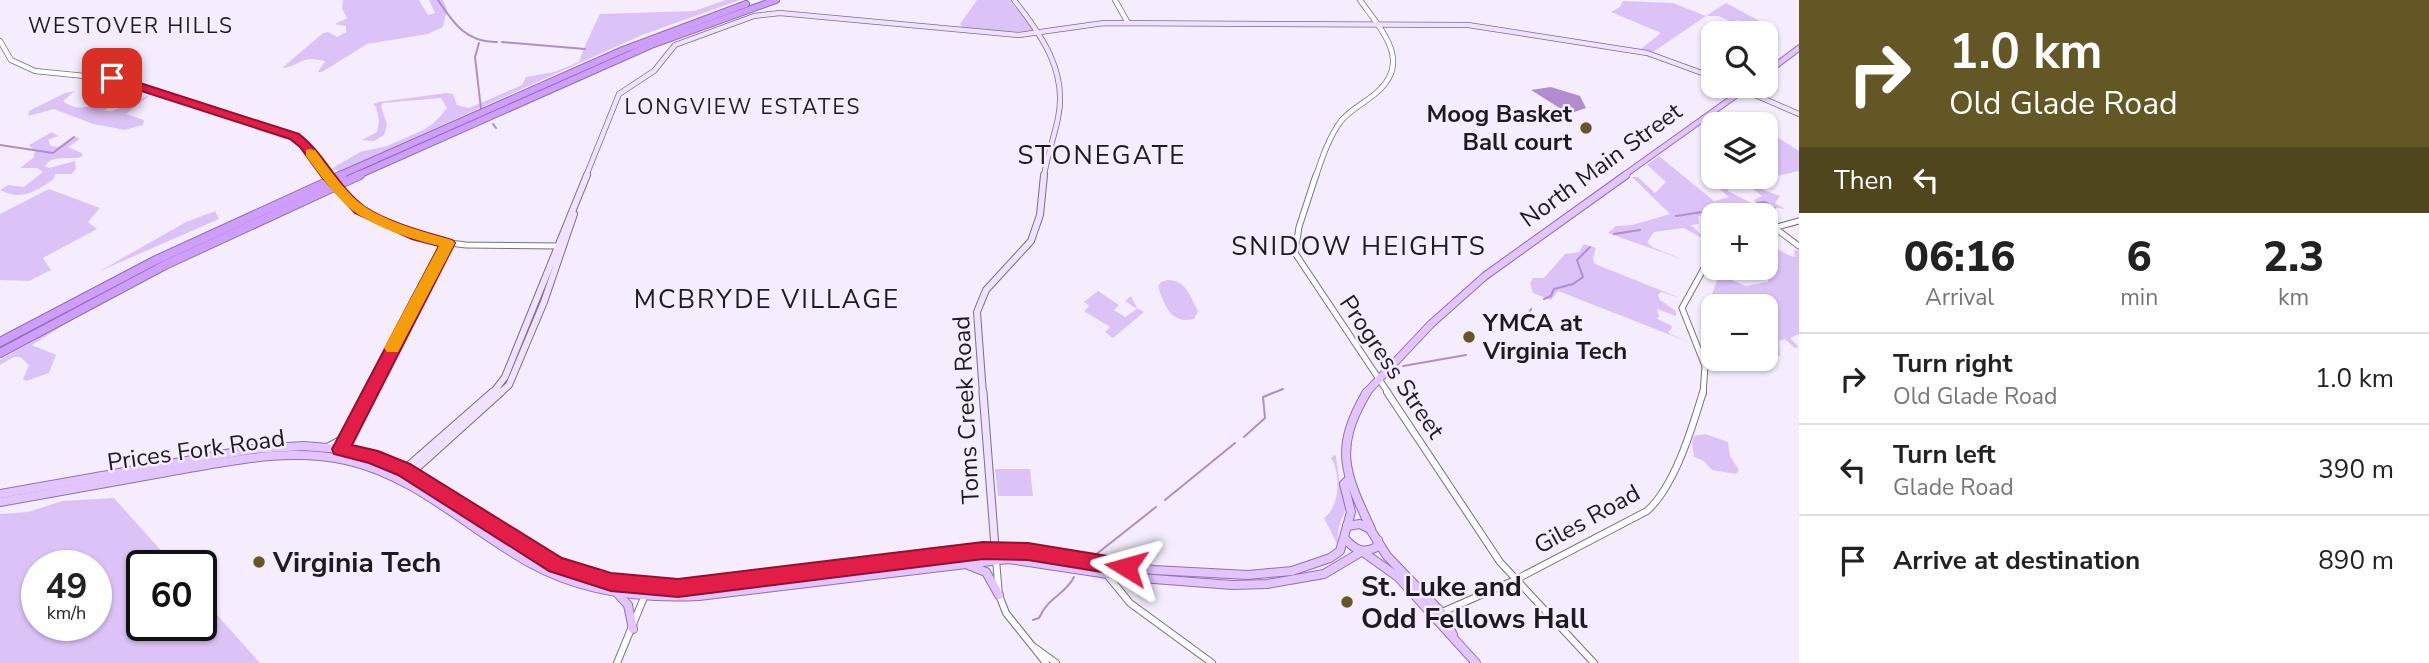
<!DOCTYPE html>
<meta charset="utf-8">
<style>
:root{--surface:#fff;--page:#f6f6f6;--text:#222;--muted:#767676;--line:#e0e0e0}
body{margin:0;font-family:"Nunito Sans",sans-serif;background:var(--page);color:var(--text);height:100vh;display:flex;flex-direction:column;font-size:26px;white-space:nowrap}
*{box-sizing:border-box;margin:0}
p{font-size:23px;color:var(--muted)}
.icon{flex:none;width:38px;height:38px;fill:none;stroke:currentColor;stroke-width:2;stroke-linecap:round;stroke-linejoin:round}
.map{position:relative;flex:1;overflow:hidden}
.side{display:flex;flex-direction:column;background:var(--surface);width:630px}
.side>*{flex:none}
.guide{background:#635825;color:#fff;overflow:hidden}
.buttons{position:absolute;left:1701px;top:21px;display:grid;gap:14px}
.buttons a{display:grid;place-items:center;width:77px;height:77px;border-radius:14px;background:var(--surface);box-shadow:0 2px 5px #0004;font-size:35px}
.speed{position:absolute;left:21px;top:550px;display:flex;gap:14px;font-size:35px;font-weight:700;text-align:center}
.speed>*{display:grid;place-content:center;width:91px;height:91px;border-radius:50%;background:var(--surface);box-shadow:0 2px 5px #0004;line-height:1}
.speed small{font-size:18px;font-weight:400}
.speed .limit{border:4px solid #111;border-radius:10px;background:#fff;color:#111}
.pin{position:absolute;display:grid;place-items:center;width:60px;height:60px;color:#fff;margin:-30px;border-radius:14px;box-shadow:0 4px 10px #0006}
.me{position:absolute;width:77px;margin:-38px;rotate:278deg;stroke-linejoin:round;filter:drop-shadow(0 0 5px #0008)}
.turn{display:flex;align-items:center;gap:24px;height:147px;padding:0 35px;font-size:32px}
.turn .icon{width:91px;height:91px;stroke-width:2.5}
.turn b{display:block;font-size:49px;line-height:60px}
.then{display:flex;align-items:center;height:66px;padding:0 35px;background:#0003;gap:14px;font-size:26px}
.eta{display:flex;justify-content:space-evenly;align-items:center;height:119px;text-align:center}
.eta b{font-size:42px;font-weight:800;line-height:49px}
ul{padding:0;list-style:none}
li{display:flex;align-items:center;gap:21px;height:91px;padding:0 35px;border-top:2px solid var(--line)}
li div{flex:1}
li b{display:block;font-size:26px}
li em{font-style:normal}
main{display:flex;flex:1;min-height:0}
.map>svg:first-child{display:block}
</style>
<main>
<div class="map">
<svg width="1799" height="663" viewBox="0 0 1799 663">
<rect width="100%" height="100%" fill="#f5edfe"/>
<g fill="#dcc3f7" fill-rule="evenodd">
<path d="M343,0H419L428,15L435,13L429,0H443L447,9L443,27L428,34L367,44L322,72H318L325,61C297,55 301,67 282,68L323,33L328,32L337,37L346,32V26L335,24L347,18L342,9Z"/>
<path d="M726,0H740L642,35L340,171L331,169L360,152L387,146L423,130L434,123L447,108L441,98L383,103L381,106L387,125L384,135L374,141L362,140L377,132L379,120L376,107L373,104L379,102L446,93L453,94L457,105L469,108L522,85L526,77L554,72L579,62C584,47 592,30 600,14L694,11Z"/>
<polygon points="977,0 1010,0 1033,30 1017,32 963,30 960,24"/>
<polygon points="1623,1 1673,3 1706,16 1726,3 1769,26 1761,31 1738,20 1732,22 1718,16 1706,16 1653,52 1641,49 1661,33 1611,12 1620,7"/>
<path d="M134,88L104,111H112L150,95L126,114L144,120L143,125L124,130L115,128L93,124L54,109L28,116L29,111L65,93L75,91L63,101C87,120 109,92 134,88Z"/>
<polygon points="1766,130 1799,151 1799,171 1764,179 1763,190 1780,196 1775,203 1785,209 1759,205 1754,200 1762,196 1745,183 1735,185 1735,189 1728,188 1728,191 1755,205 1740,215 1725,213 1698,216 1699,224 1691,225 1709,242 1684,228 1654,232 1647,242 1652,247 1684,260 1608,233 1616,226 1632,225 1670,214 1632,177 1638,177 1655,193 1666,182 1647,165 1659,156 1714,201 1729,197 1701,173 1713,171 1713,177 1766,177"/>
<path d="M52,132L58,136L48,140L51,146L58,147L74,136L80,139L68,147L82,153L83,156C70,162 54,153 45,166L49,168L75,161L76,169L72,174H55L54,179C35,192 22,201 0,190L8,185L24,187L43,172L37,168H20L33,158L35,152L29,145Z"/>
<polygon points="49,189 100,208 88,222 97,229 43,258 51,270 29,281 0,280 0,214"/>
<polygon points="215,211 219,219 100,271 186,222"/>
<polygon points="1584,244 1596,248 1593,259 1595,264 1680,298 1661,292 1658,295 1660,300 1676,311 1676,316 1657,309 1659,317 1656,318 1672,326 1671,330 1668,331 1670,334 1691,343 1558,291 1551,300 1533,293 1530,283 1533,278 1544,278 1565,254 1579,252"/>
<path d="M1768,244C1779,248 1784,255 1795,257L1794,250L1799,251V334L1790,338L1799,347L1795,348L1785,339L1779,341L1780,356L1772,354L1774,352L1766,346V306H1728L1711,297L1719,275L1746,286L1768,282V275L1762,268H1766V254L1774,255Z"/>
<path d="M1167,280C1186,280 1190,296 1198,311L1194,319C1171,325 1164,305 1158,286L1161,282Z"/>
<polygon points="1098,291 1119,305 1114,310 1125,317 1137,309 1125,301 1131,296 1137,308 1144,312 1113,338 1105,332 1110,327 1084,311 1089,306 1084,302"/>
<polygon points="83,313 32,345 56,355 49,373 26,381 23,379 29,365 20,357 14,357 0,365 0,360"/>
<polygon points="1705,434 1728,442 1730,456 1739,470 1736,474 1712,470 1704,461 1694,457 1692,444 1694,436"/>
<path d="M1334,455L1336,456L1340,487L1346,508L1339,526L1337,544L1324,518C1340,507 1341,474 1331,458Z"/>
<polygon points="995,469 1030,469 1033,496 998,496"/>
<path d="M114,498L174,565H142V625H201V597L260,663H0V514L28,512L62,501ZM96,565V625H37V565Z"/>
</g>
<polygon fill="#af8dcf" points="1551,87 1580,96 1586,108 1569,114 1531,90"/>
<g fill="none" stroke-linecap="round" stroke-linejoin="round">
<g stroke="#af8dcf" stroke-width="2">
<path d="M438,0C453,23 467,43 497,42"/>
<polyline points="502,42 585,49"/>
<polyline points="479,43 475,57 481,109"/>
<polyline points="493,124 496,128"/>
<polyline points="0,145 53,153 74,137"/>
<polyline points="1757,203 1765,202 1775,208"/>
<polyline points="1676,216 1754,204"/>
<polyline points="1614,234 1640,230"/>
<polyline points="1544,299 1551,296 1554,289 1573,284 1583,277 1577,260 1590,247"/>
<polyline points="1510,329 1514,328 1519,317 1528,315 1531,309"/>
<polyline points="1403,366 1466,355"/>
<polyline points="1244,437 1265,418 1263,397 1283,389"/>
<polyline points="1165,500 1235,443"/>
<polyline points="1094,556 1156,507"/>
<path d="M1033,620L1039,618C1049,596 1065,595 1074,577"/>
</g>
<defs>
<g id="tertiary-far2">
<polyline points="1115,0 1128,23"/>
<polyline points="0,41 11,60 35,71 115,79 287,133 304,144 327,174"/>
<path d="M1316,176C1322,158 1329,137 1341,121C1350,110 1364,103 1375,94C1414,62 1381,30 1360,0"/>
</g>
<g id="tertiary-far1">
<polyline points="1316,175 1299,227 1295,253 1389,394"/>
<polyline points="341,190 352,203 366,213 434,241 466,245 561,246"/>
<polyline points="1775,228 1799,246"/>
<polyline points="1766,230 1799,221"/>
<polyline points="368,394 447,243"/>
<polyline points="1703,394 1705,366 1682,308 1713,252"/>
</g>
<g id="tertiary">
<polyline points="1387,392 1500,562 1594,663"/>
<polyline points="329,446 347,436"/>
<polyline points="335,457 369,392"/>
<polyline points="996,560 999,595 1006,613 1046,663"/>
<polyline points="1108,576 1130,603 1212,663"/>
<path d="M1440,613L1515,580L1647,511C1675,486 1692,428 1703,392"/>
<polyline points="1034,647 1056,663"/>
<polyline points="617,663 645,595"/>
</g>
<g id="secondary-far2">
<path d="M1014,0C1041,34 1068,72 1058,118C1054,138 1047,156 1044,176"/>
<polyline points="1734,86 1799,114"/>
<polyline points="586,176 619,94 654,71 675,45 754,16 780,13 1019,35 1104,23 1468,25 1647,53 1713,77"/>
</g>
<g id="secondary-far1">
<polyline points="492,394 505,377 587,175"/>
<polyline points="499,394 509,385 544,302 574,214"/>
<polyline points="983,394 977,312 986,290 1031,241 1040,215 1044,175"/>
</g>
<g id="secondary">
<polyline points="983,392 996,560"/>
<polyline points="409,475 501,392"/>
<polyline points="396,477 493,392"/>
</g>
<g id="primary-far2">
<polyline points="1766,73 1799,48"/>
<polyline points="1623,176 1749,86"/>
</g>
<polyline id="primary-far1" points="1365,394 1431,324 1485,276 1626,175"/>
<g id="primary">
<path d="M1367,392C1333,449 1345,473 1371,529"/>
<polyline points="0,494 254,449 304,446 340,449 372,456 404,470 533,552 567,569 611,582 678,588 1007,550 1154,570 1248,575 1292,571 1330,558 1340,551 1351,512 1344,484 1348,480"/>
<path d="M0,502C56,492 111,482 167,472C226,462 286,447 346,460C415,475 469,529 530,563C582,592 640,599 699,596L1008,559L1128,577L1232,585L1267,584L1324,574L1361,552"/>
<polyline points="1347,526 1360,524 1370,529 1387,556 1443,614 1453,635"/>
<path d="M1344,538C1355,550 1362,554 1377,547L1378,540"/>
<polyline points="1363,552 1398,577 1476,663"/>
<polyline points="968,565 986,572 999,595"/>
<polyline points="618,594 628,605 633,629"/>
</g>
<g id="motorway-far1">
<polyline points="338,176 623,50 746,4"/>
<polyline points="356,176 651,45 776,0"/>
</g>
<g id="motorway">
<polyline points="0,342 156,260 342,175"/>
<polyline points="0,353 165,265 360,175"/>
</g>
</defs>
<use href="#tertiary-far2" stroke="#786f81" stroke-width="6"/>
<use href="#tertiary-far1" stroke="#786f81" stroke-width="7"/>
<use href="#tertiary" stroke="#786f81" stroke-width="8"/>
<use href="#secondary-far2" stroke="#786f81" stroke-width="6"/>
<use href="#secondary-far1" stroke="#786f81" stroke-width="8"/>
<use href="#secondary" stroke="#786f81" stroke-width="9"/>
<use href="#primary-far2" stroke="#9070af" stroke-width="7"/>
<use href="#primary-far1" stroke="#9070af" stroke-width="9"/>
<use href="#primary" stroke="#9070af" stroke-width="10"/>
<use href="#motorway-far1" stroke="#9070af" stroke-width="8"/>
<use href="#motorway" stroke="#9070af" stroke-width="10"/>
<use href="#tertiary-far2" stroke="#fff" stroke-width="4.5"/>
<use href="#tertiary-far1" stroke="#fff" stroke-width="5"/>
<use href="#tertiary" stroke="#fff" stroke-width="6"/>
<use href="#secondary-far2" stroke="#f0e2fe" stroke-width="4.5"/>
<use href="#secondary-far1" stroke="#f0e2fe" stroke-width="6"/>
<use href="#secondary" stroke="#f0e2fe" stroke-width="7"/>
<use href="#primary-far2" stroke="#e2c5fd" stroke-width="5"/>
<use href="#primary-far1" stroke="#e2c5fd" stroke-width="7"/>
<use href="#primary" stroke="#e2c5fd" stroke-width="8"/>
<use href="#motorway-far1" stroke="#ce9efb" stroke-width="6"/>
<use href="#motorway" stroke="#ce9efb" stroke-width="8"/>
<defs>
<polyline id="tertiary-bridge-far1" points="327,174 329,176"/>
<polyline id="tertiary-bridge" points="328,175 341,190"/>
</defs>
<use href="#tertiary-bridge-far1" stroke="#786f81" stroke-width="6" stroke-linecap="butt"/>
<use href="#tertiary-bridge" stroke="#786f81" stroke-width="7" stroke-linecap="butt"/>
<use href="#tertiary-bridge-far1" stroke="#fff" stroke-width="4.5"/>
<use href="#tertiary-bridge" stroke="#fff" stroke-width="5"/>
</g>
<path fill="#e11d48" stroke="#92132f" stroke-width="2" d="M112,74L299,134C325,154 338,188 365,207C389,223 425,232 452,240L455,243L352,445L378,451L410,464L562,558L611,573L678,579L983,542L1028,543L1126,559L1133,561L1136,567L1133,574L1126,576L1028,560L983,559L678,597L611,591L549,571L398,475L369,463L334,454L332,449L439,246L412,239L355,213L322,177L300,147L290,139L107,80L106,78Z"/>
<path fill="#f59e0b" d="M310,149L315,150C327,166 339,183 353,197C376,220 422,231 452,240L455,243L398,352H387L384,348L439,246C410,239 364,224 344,203C330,189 318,172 306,156V150Z"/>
<g fill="#635825" stroke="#f5edfe" stroke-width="2.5">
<circle cx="1586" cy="128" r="7"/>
<circle cx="1469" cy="337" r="7"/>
<circle cx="259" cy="562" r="7"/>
<circle cx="1347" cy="602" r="7"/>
</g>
<g text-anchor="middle" stroke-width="5" stroke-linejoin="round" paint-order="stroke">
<g font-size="21" letter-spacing="2" fill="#1e1a22" stroke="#f5edfe">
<text x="131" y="33">WESTOVER HILLS</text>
<text x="743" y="114">LONGVIEW ESTATES</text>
</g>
<g font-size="24" font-weight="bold" fill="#1e1a22" stroke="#f5edfe" text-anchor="end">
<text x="1572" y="122">Moog Basket<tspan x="1572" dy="28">Ball court</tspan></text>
<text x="1483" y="331" text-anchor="start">YMCA at<tspan x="1483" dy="28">Virginia Tech</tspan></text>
</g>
<g font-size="24" fill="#1e1a22" stroke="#f5edfe">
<text transform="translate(1601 165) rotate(-36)" y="8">North Main Street</text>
<text transform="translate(1392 367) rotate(56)" y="8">Progress Street</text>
<text transform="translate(966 410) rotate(-93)" y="8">Toms Creek Road</text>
<text transform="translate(196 450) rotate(-8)" y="8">Prices Fork Road</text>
<text transform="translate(1587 519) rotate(-29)" y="8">Giles Road</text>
</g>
<g font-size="26" letter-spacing="2" fill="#1e1a22" stroke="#f5edfe">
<text x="1102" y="164">STONEGATE</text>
<text x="1359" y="255">SNIDOW HEIGHTS</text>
<text x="767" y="308">MCBRYDE VILLAGE</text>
</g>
<g font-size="28" font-weight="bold" fill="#1e1a22" stroke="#f5edfe" text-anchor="start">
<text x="273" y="572">Virginia Tech</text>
<text x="1361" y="596">St. Luke and<tspan x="1361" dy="32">Odd Fellows Hall</tspan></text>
</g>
</g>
</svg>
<div class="buttons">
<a><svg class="icon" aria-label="search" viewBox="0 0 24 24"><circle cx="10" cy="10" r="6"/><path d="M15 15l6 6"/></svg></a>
<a><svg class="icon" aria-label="layers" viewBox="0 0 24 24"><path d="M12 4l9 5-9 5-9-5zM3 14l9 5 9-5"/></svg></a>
<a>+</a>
<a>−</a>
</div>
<div class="speed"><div>49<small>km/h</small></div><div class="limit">60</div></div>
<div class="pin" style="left:112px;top:78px;background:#d93025"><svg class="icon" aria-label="arrive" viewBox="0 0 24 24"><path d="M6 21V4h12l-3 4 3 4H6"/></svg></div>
<svg class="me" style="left:1126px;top:567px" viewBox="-20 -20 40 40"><path d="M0-17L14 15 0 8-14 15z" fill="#e11d48" stroke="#fff" stroke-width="4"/></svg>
</div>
<section class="side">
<div class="guide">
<div class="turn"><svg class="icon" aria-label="right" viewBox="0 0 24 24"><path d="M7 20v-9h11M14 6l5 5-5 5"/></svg><div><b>1.0 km</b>Old Glade Road</div></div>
<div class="then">Then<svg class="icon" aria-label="left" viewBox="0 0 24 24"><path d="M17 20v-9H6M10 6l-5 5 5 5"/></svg></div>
</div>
<div class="eta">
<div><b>06:16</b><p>Arrival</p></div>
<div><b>6</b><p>min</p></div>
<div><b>2.3</b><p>km</p></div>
</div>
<ul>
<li><svg class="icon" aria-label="right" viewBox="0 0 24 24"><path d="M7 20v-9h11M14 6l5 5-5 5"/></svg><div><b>Turn right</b><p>Old Glade Road</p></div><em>1.0 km</em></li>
<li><svg class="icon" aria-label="left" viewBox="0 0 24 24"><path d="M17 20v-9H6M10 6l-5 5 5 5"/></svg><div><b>Turn left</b><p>Glade Road</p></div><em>390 m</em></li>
<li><svg class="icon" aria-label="arrive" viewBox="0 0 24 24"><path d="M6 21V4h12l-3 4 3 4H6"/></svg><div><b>Arrive at destination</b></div><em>890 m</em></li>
</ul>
</section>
</main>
